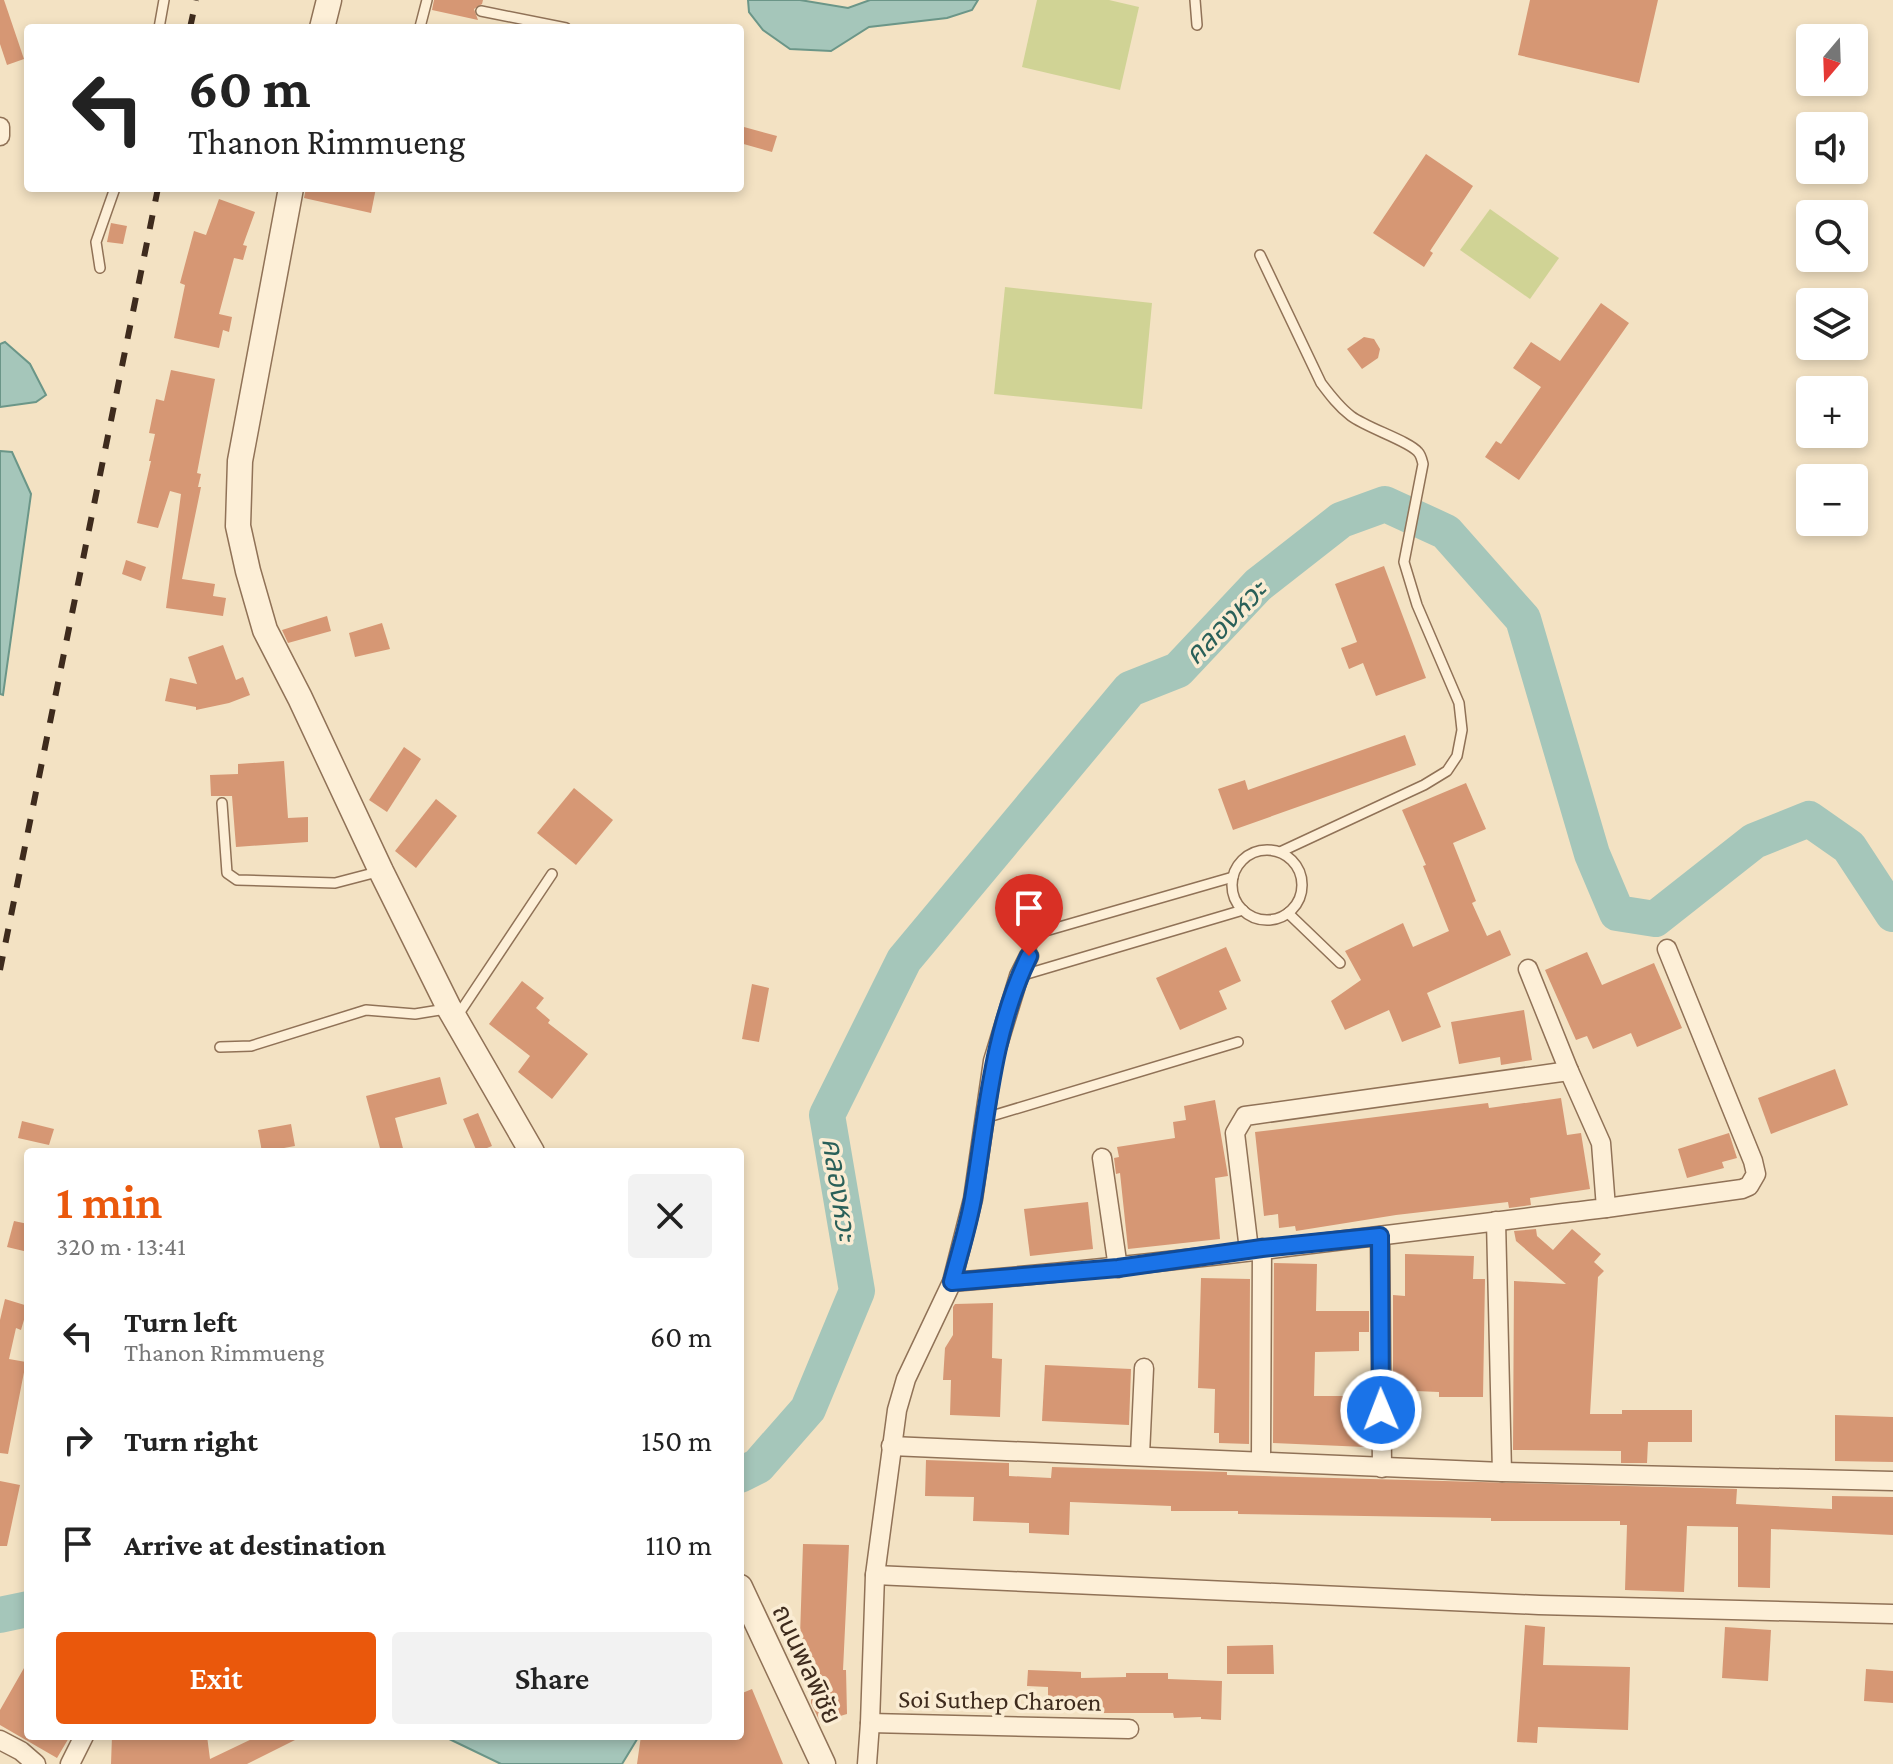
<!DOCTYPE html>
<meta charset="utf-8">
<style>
:root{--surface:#fff;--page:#f2f2f2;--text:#222;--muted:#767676;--accent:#ea580c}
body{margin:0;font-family:"Crimson Pro","Noto Sans Thai",serif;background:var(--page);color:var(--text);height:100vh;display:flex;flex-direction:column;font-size:30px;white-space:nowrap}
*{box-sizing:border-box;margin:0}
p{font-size:26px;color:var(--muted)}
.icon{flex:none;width:44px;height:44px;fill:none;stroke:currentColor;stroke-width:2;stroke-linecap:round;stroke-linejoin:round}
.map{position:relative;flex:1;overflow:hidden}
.details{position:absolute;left:24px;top:1148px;width:720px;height:592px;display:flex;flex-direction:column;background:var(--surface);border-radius:8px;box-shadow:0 4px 12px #0003}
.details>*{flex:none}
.top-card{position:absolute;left:24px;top:24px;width:720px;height:168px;border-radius:8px;box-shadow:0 4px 12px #0003;background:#fff;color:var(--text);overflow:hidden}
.needle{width:52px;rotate:199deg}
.controls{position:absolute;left:1796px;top:24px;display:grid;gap:16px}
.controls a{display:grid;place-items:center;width:72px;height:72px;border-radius:8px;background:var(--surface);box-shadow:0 4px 12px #0003;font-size:40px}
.pin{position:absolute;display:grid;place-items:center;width:68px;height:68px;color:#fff;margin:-82px -34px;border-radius:50% 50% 50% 0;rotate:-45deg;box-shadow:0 0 8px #0007}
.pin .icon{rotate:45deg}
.me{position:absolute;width:88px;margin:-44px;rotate:359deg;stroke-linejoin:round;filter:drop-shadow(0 0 6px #0008)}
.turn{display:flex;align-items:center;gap:28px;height:168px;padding:0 32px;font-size:36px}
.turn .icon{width:104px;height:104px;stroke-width:2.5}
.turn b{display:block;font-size:56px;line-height:68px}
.round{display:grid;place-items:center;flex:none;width:84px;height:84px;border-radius:8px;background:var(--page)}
.summary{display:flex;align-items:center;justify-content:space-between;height:136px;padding:0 32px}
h1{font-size:48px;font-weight:600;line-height:60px;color:var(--accent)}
.button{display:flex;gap:16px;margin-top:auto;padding:16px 32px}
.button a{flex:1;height:92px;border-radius:8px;background:var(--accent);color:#fff;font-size:32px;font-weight:600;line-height:92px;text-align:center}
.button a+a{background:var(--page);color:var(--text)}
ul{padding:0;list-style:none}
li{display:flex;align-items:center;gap:24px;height:104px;padding:0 32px}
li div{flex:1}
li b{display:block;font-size:30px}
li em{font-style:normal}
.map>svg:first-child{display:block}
</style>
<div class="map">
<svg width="1893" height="1764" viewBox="0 0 1893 1764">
<rect width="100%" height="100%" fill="#f3e2c3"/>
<g fill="#d0d395">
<polygon points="1037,0 1109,0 1139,7 1120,90 1022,67"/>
<polygon points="1490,209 1559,258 1530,299 1460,250"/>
<polygon points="1005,287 1152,303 1142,409 994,394"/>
</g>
<g fill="#a5c6ba" stroke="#6b9688" stroke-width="2">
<polygon points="748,0 800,0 848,8 870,0 978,0 972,10 947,18 869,27 831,51 790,49 763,30 749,12"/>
<polygon points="5,342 30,364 46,395 36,402 0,407 0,344"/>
<polygon points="0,451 12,452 31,494 3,695 0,694"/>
<polygon points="443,1736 639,1736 622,1764 501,1764"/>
</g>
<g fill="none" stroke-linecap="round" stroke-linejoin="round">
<g stroke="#a5c6ba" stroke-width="36">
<polyline points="740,1475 758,1466 808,1409 857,1291 827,1115 904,960 1130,689 1178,670 1258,585 1341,520 1385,504 1446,532 1523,619 1592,854 1617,913 1655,919 1754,841 1809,819 1849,847 1893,914"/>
<polyline points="0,1615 28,1609"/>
</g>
</g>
<g fill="#d69774">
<polygon points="0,0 4,0 24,59 7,65 0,44"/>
<polygon points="434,0 483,0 482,4 474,9 478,20 432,10"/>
<polygon points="1530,0 1658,0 1639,83 1518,55"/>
<polygon points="744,127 777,136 772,152 740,143"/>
<polygon points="1426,154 1473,186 1430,251 1433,253 1424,267 1373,233"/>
<polygon points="306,188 376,188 371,213 304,198"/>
<polygon points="219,199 255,212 243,245 247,246 243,260 234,258 219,314 232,317 229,332 223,330 219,348 174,338 185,285 180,283 194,231 206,235"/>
<polygon points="111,223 127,226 123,244 107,242"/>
<polygon points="1601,303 1629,323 1519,480 1485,457 1496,441 1501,444 1541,387 1513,368 1531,342 1560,361"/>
<polygon points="1364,337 1374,339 1380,349 1378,358 1362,369 1347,349"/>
<polygon points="171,370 215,379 197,473 201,474 198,487 201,487 182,579 215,584 213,596 226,598 223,616 166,608 181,494 170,491 158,528 137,523 151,461 149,461 155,434 149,433 156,399 164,401"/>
<polygon points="126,560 146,567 141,581 122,574"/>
<polygon points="1384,566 1426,678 1376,696 1363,663 1349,669 1341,648 1357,642 1335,584"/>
<polygon points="327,616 331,631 288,643 282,630"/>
<polygon points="382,623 390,649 355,657 349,633"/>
<polygon points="223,645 236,680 243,677 250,695 229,703 196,710 196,707 165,701 170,678 197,684 188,657"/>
<polygon points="1405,735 1416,765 1233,830 1218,789 1245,780 1248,790"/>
<polygon points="404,747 421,759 387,812 369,800"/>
<polygon points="284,761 288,818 308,817 308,842 236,847 232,796 211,796 210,775 238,774 238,764"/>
<polygon points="1466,783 1486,829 1453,843 1476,901 1472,903 1487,936 1500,930 1511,955 1427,993 1441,1027 1402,1042 1389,1010 1345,1030 1331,1001 1361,980 1345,951 1403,923 1413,947 1449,931 1423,866 1426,865 1402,810"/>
<polygon points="574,788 613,820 576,865 537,833"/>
<polygon points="436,799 457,816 416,868 395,851"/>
<polygon points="1226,947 1241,981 1219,991 1227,1009 1180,1030 1156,978"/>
<polygon points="1587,952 1602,985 1654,963 1682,1028 1637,1047 1631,1033 1593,1049 1587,1036 1576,1040 1545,970"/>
<polygon points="522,981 544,998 536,1008 550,1020 548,1023 588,1054 552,1099 518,1072 530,1056 489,1024"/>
<polygon points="752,984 769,988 759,1042 742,1039"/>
<polygon points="1524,1010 1532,1060 1501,1065 1500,1057 1459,1064 1451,1022"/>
<polygon points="1835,1069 1848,1105 1771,1134 1758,1098"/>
<polygon points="440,1077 447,1104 395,1118 404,1152 381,1152 366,1096"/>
<polygon points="1561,1098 1567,1135 1581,1133 1590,1189 1530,1198 1531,1205 1509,1208 1508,1202 1396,1215 1296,1231 1295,1226 1279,1228 1278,1214 1264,1216 1255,1132 1488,1103 1489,1108"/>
<polygon points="1215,1100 1228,1176 1215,1178 1220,1239 1128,1249 1120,1173 1116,1174 1114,1158 1119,1157 1117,1147 1175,1138 1173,1122 1186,1120 1184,1106"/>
<polygon points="478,1113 492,1146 477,1152 463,1119"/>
<polygon points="22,1121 54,1129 49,1145 18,1138"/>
<polygon points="291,1124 295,1146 262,1152 258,1130"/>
<polygon points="1729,1133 1737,1158 1722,1162 1724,1168 1687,1178 1678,1149"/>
<polygon points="1088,1202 1093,1249 1030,1256 1024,1209"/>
<polygon points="14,1221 28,1224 28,1252 7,1247"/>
<polygon points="1536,1229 1537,1236 1553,1250 1572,1229 1601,1254 1594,1262 1604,1271 1598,1277 1590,1414 1622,1414 1622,1410 1692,1410 1692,1442 1648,1442 1647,1463 1621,1463 1621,1451 1513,1450 1514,1281 1566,1284 1516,1241 1514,1231"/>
<polygon points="1405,1254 1474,1256 1473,1279 1485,1279 1483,1397 1439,1397 1439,1392 1393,1390 1393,1295 1405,1296"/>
<polygon points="1274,1263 1317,1264 1316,1311 1369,1311 1369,1332 1359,1332 1359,1351 1315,1352 1314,1396 1366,1396 1365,1447 1273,1443"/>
<polygon points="1201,1278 1250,1279 1249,1444 1219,1443 1219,1433 1214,1433 1215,1389 1198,1388"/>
<polygon points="5,1299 28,1306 21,1330 16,1328 9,1359 26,1362 8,1454 0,1453 0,1320"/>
<polygon points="993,1303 992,1358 1002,1359 1000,1417 950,1415 951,1380 943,1380 945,1348 953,1335 953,1307 955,1304"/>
<polygon points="1045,1365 1131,1369 1129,1425 1042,1421"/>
<polygon points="1835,1415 1893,1417 1893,1462 1835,1461"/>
<polygon points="926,1460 1009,1463 1009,1476 1051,1478 1052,1467 1227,1472 1227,1475 1737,1489 1736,1504 1832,1509 1832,1496 1893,1497 1893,1535 1771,1529 1770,1588 1738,1587 1738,1527 1687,1526 1684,1592 1625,1590 1627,1525 1620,1525 1620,1521 1491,1521 1491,1518 1238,1514 1238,1511 1171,1511 1171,1506 1070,1502 1069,1535 1029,1533 1029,1523 973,1521 974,1497 925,1496"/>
<polygon points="0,1481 20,1485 7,1546 0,1546"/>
<polygon points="803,1544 849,1545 843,1670 846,1670 847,1714 820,1722 811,1703 811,1667 799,1667"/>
<polygon points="1525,1625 1545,1627 1543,1665 1630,1667 1628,1730 1538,1727 1537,1743 1517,1742"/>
<polygon points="1725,1627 1771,1630 1768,1681 1722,1678"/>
<polygon points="1273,1645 1274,1674 1227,1674 1227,1646"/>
<polygon points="28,1661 28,1736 70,1736 57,1758 0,1725 0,1710"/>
<polygon points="1866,1669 1893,1671 1893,1703 1864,1701"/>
<polygon points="1028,1670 1081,1672 1081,1678 1126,1677 1126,1673 1168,1673 1168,1679 1222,1681 1221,1720 1201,1719 1201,1717 1174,1718 1173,1713 1091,1713 1091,1709 1068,1708 1068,1697 1048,1697 1048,1687 1027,1686"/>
<polygon points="752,1689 783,1764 637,1764 641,1736 740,1736 740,1694"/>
<polygon points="112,1736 178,1736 178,1740 207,1736 210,1759 258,1736 303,1736 247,1764 111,1764"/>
</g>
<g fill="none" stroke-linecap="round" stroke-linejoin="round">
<defs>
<g id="service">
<polyline points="1195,0 1197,25"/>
<polyline points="481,11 566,28"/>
<polyline points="420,27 427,0"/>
<polyline points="159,28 164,0"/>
<path d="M1260,255L1321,383C1330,395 1339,407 1351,416C1367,428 1409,441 1418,452C1421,455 1422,460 1423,464L1404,562L1417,605L1459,703L1462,730L1457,756L1447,771L1424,785L1280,852"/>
<polyline points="100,268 96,242 115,188"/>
<polyline points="222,803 227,873 237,880 335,883 381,871"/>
<circle cx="1267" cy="885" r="35"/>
<polyline points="1288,913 1340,963"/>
<polyline points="1029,956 1035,934 1233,877"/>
<polyline points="1020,976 1243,910"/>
<polyline points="456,1018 552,874"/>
<polyline points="220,1047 251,1046 366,1010 415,1014 446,1009"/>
<polyline points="985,1118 1238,1042"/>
</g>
<g id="minor">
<polyline points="0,127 0,136"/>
<polyline points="1102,1158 1118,1268"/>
<polyline points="1606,1208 1742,1189 1749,1186 1756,1174 1753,1161 1667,949"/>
<polyline points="1496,1221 1502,1472"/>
<polyline points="1380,1236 1382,1468"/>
<polyline points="1249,1250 1235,1133 1245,1116 1569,1071"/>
<path d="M952,1282C1171,1264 1388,1234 1606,1208L1601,1143L1569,1071L1528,969"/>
<polyline points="891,1446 1502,1472 1893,1481"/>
<polyline points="1140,1455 1144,1368"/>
<polyline points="1261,1461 1262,1248"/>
<polyline points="875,1575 1539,1605 1893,1614"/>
<polyline points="870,1723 1129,1729"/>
<polyline points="0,1740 21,1751 36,1764"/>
<polyline points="70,1764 84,1736"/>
<polyline points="867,1764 870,1723 875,1575 897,1410 906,1379 952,1282 973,1199 993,1061 1019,976 1029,956"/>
</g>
<g id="tertiary">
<polyline points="322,28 329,0"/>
<polyline points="291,188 240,461 238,526 248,571 265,630 300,698 381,871 449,1008 532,1152"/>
<polyline points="740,1587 823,1764"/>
</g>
</defs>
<use href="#service" stroke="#907257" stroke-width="12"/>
<use href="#minor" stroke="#907257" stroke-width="21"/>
<use href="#tertiary" stroke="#907257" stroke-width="27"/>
<use href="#service" stroke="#fdefd7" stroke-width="9"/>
<use href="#minor" stroke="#fdefd7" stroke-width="18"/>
<use href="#tertiary" stroke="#fdefd7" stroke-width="24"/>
<g stroke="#3e2b1d" stroke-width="6" stroke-dasharray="14 14" stroke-linecap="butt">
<polyline points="190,28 196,0"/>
<polyline points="0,970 158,188"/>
</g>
</g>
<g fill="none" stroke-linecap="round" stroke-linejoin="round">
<defs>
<path id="route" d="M1029,956C992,1032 987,1116 973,1199C968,1227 959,1255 952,1282L1118,1268L1262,1248L1380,1236L1381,1410"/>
</defs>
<use href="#route" stroke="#114b97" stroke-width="20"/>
<use href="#route" stroke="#1a73e8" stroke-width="14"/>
</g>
<g text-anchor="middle" stroke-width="7" stroke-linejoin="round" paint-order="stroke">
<g font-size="26" fill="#3e2b1d" stroke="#faecd3">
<text transform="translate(807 1664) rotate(65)" y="9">ถนนพลพิชัย</text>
<text transform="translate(1000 1700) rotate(1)" y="9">Soi Suthep Charoen</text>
</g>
<g font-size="28" font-style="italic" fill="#2a6059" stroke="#faecd3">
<text transform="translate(1225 622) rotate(-46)" y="10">คลองหวะ</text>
<text transform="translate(840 1189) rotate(81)" y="10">คลองหวะ</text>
</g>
</g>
</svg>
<div class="controls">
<a><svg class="needle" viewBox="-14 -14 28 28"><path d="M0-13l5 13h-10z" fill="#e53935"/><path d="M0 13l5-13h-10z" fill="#767676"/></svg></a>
<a><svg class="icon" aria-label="sound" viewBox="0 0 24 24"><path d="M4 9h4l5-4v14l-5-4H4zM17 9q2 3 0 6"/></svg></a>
<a><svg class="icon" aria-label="search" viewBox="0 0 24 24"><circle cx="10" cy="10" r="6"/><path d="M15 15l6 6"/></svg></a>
<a><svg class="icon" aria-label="layers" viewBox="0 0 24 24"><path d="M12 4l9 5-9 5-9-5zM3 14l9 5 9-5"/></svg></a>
<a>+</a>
<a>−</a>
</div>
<div class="pin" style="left:1029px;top:956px;background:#d93025"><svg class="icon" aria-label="arrive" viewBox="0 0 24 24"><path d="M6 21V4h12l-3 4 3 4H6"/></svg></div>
<svg class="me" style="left:1381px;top:1410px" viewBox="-20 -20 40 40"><circle r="17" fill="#1a73e8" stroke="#fff" stroke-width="3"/><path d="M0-11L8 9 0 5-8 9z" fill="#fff"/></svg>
<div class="top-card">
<div class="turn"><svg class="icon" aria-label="left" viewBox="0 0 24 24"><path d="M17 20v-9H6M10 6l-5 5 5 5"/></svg><div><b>60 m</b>Thanon Rimmueng</div></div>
</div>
<section class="details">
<div class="summary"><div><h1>1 min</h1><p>320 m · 13:41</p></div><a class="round"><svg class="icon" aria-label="close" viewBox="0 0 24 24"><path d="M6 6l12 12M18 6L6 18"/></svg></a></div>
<ul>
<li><svg class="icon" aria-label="left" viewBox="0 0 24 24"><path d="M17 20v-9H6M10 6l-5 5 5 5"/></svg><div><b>Turn left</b><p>Thanon Rimmueng</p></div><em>60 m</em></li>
<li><svg class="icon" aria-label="right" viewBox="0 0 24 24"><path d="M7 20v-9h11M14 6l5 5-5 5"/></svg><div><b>Turn right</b></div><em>150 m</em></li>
<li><svg class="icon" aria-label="arrive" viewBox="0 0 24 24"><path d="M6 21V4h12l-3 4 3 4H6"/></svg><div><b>Arrive at destination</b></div><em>110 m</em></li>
</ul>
<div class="button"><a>Exit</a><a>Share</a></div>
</section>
</div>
